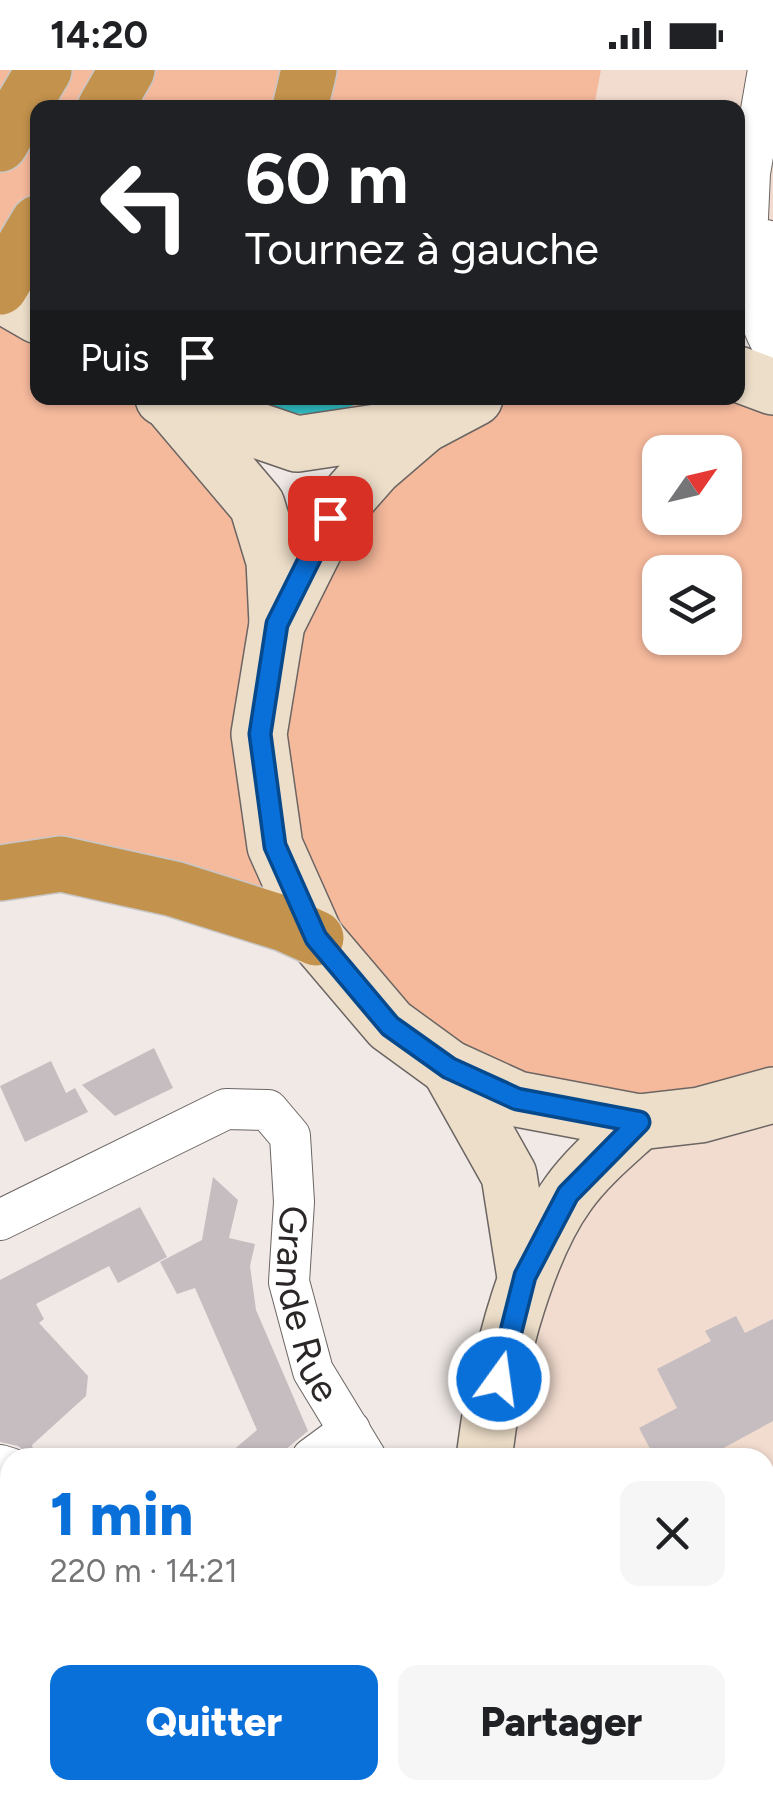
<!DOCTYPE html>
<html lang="fr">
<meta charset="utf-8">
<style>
:root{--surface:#fff;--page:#f6f6f6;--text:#202124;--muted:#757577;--accent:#0a70d9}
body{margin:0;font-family:Figtree,sans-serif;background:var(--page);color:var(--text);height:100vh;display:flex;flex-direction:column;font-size:38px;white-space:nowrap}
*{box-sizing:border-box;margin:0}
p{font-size:32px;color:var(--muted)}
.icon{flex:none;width:55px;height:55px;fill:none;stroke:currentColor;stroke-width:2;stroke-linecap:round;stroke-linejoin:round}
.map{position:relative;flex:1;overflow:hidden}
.side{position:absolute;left:0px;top:1378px;width:775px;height:352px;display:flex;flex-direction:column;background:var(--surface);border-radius:30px 30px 0 0;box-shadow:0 2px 8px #0004}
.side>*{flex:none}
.banner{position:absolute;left:30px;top:30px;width:715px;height:305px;border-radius:20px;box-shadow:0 2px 8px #0004;background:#202124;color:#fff;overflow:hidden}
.needle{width:65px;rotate:56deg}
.tools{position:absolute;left:642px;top:365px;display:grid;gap:20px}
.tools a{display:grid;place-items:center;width:100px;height:100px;border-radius:20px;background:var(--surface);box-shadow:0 2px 8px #0004;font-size:50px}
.pin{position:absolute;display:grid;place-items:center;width:85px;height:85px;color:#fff;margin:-42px;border-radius:20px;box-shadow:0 5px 15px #0006}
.me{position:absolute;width:110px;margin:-55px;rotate:14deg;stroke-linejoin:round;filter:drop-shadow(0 0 8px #0008)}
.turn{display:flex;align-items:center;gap:35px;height:210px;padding:0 50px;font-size:45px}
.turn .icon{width:130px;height:130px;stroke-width:2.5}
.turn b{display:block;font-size:70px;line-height:85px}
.then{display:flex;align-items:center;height:95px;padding:0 50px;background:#0003;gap:20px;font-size:38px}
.round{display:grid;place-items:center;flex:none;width:105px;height:105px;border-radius:20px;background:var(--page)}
.summary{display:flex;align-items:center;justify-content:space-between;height:170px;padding:0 50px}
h1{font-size:60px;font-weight:800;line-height:75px;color:var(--accent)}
.action{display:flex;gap:20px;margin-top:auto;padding:20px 50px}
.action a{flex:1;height:115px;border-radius:20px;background:var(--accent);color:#fff;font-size:40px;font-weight:800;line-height:115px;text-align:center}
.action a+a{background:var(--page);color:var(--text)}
.status{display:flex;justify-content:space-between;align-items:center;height:70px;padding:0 50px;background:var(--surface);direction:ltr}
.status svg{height:28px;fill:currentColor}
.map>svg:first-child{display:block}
</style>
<div class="status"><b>14:20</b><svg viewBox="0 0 49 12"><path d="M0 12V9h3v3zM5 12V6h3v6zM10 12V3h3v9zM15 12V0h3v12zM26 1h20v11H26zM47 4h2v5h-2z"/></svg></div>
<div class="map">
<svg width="773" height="1729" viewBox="0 0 773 1729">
<rect width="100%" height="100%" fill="#f0e9e6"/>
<g fill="#f2dccf">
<polygon points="601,0 773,0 773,287 738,245 738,38 594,38"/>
<polygon points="773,1025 773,1632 765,1630 765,1388 484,1388 525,1207 639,1052"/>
</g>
<path fill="#f5b99c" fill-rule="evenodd" d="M0,0H601L594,37L38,38V328H738L773,317V1025L517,1029L316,868L0,803ZM171,332L373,398L274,491ZM660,382H725V448H660ZM660,502H725V568H660Z"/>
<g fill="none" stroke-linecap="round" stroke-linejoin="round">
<path stroke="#2eb9bf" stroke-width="10" d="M254,328C296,342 318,343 360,328"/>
</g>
<g fill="#c5bdc0">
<polygon points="154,978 173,1018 115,1046 82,1015"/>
<polygon points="51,991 66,1023 75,1018 88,1042 25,1072 0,1016"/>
<polygon points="213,1107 238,1130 229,1168 255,1174 250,1196 256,1240 308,1361 275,1388 224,1388 257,1360 195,1218 177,1224 160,1192 202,1170"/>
<polygon points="140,1137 167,1187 118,1213 109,1196 36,1234 44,1249 39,1253 88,1306 86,1326 32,1375 35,1388 18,1376 0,1372 0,1210"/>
<polygon points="736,1246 745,1263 773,1249 773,1351 705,1388 655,1388 639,1358 677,1338 657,1299 711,1271 705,1261"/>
</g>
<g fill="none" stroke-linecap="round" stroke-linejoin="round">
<defs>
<g id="street">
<path d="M766,170C758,210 750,239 773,276"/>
<polyline points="738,201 747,169 750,103 768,0"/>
<path id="s1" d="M0,1150L226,1039L268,1040L290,1066L294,1132L289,1212L313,1301L366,1388"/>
<polyline points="312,1388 350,1360"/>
<polyline points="0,1395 10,1398"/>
</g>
<g id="secondary">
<polyline points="0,224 38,246"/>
<polyline points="738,304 773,317"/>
<polyline points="163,328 297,374 424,355"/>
<polyline points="475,328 424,355 374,398 330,448 277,554 259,664 275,776 316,868 390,955 449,998 517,1029 639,1052 700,1045 773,1025"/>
<polyline points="169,331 257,435 274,491 277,553"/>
<polyline points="449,998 509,1105 525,1207"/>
<path d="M484,1388C493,1311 523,1186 568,1124C587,1097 615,1074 639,1052"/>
<polyline points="582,1720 588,1729"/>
</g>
<g id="highway">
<polyline points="105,38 127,0"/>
<polyline points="300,38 309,0"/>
<polyline points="0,74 44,0"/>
<polyline points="0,217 38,153"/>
<polyline points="0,803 61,794 174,819 285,854 316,868"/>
</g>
</defs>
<use href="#street" stroke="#6b6563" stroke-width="42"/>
<use href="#secondary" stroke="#6b6563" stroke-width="58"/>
<use href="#highway" stroke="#c8c7c7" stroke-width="58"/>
<use href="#street" stroke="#fff" stroke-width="40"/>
<use href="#secondary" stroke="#eddec9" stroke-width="55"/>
<use href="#highway" stroke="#c3924c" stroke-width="55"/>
</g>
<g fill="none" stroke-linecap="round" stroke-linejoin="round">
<defs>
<polyline id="route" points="330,448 277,554 260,664 275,776 316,868 390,956 449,998 517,1029 639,1052 568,1124 525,1206 499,1309"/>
</defs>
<use href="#route" stroke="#06498d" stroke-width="25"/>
<use href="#route" stroke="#0a70d9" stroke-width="18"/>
</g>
<g text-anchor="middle" stroke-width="8" stroke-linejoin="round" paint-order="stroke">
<g font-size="38" fill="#2a2726" stroke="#fff">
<text dy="13" stroke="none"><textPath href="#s1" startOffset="498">Grande Rue</textPath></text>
</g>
</g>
</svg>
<div class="tools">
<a><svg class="needle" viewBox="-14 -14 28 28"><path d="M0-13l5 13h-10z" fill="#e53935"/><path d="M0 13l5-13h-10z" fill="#757577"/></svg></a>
<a><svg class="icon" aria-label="layers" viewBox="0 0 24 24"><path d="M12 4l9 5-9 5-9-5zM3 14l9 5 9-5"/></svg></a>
</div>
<div class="pin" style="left:330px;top:448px;background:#d93025"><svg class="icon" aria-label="arrive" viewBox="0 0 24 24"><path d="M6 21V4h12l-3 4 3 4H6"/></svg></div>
<svg class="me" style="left:499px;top:1309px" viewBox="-20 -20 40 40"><circle r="17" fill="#0a70d9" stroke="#fff" stroke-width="3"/><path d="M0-11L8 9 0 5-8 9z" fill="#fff"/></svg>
<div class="banner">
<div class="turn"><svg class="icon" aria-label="left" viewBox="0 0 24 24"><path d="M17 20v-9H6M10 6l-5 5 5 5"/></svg><div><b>60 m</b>Tournez à gauche</div></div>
<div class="then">Puis<svg class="icon" aria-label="arrive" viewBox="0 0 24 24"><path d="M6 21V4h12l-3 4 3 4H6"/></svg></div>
</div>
<section class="side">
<div class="summary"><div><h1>1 min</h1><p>220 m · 14:21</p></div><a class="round"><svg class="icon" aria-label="close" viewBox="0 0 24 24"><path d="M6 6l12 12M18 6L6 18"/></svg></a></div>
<div class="action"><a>Quitter</a><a>Partager</a></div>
</section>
</div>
